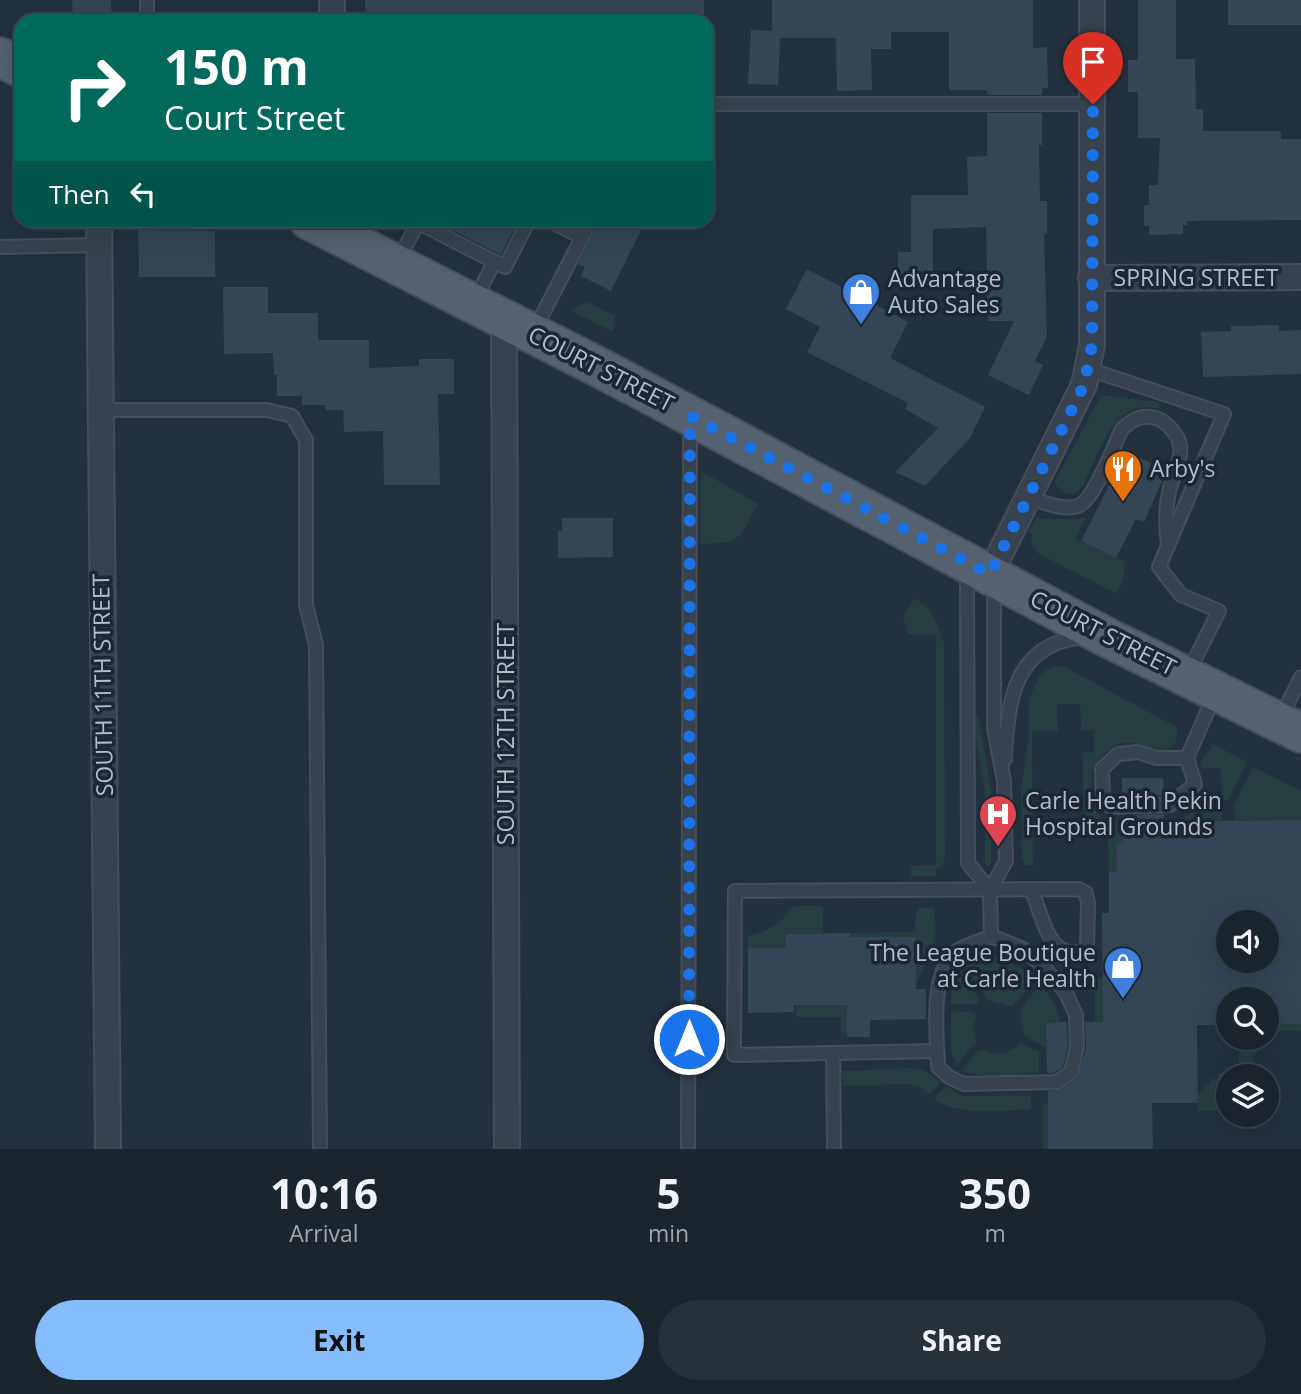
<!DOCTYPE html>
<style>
:root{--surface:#1a252e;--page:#27313a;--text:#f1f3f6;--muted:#9fa5aa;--line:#38424a;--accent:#84bcfc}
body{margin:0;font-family:"Open Sans",sans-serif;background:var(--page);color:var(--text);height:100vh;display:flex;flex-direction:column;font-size:26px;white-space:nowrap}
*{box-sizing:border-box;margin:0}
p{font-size:23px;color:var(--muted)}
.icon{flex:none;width:38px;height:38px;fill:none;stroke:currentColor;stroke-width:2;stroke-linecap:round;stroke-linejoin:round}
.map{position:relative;height:1149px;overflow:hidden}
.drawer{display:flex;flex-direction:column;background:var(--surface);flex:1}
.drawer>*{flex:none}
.top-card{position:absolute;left:14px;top:14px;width:700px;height:214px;border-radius:21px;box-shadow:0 7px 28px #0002,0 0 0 2px var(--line);background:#00695c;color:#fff;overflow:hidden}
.buttons{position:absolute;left:1216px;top:910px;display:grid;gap:14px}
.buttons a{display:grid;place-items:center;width:63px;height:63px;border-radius:50%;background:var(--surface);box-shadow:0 7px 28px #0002,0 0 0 2px var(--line);font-size:35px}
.pin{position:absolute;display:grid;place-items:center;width:60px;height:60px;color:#fff;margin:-72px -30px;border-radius:50% 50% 50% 0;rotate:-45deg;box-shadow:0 0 7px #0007}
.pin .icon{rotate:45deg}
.me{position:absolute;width:77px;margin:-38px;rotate:0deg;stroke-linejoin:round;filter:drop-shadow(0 0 5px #0008)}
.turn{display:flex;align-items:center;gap:24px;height:147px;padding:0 35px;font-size:32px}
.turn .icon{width:91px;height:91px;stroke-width:2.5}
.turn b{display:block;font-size:49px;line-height:60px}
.then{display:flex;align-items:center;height:66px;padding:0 35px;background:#0003;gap:14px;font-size:26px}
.eta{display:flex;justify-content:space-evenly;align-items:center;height:119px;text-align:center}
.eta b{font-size:42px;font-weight:700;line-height:49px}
.primary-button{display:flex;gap:14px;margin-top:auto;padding:14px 35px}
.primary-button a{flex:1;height:80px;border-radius:42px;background:var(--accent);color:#111;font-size:28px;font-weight:700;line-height:80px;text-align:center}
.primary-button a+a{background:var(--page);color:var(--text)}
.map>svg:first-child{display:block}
</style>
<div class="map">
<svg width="1301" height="1149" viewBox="0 0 1301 1149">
<rect width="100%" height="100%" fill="#23313e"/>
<g fill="#253e3f">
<polygon points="588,302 615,316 613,332 570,310"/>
<path d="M1101,395L1159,402L1160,409C1113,396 1099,454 1083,486C1072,500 1064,495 1054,483Z"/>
<path d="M701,471L758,504C738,539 744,543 701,544Z"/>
<polygon points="1086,518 1075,539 1125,562 1124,578 1117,594 1039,554 1031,544 1032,534 1028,532 1036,519"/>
<path d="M914,598C932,608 939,624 944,644L945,859L941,867L936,868V876H911V866L936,865V635L908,634L903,617Z"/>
<path d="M1055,666L1067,668L1178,728L1176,742L1165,751C1150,752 1139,740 1123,743C1091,750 1076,804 1107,821L1123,820V843L1116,844L1117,871L1109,872L1108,832H1084L1083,753L1094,752V730H1081L1080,704H1057L1058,731H1032L1033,866L1026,865L1022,860L1021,788L1029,737V699L1039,676L1047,669Z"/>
<polygon points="975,716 978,716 979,720 991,787 991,863 988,867 985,863 985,791 974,728"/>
<polygon points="1213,744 1247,762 1228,800 1223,800 1220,768 1201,768 1199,765"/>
<polygon points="1253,767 1301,791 1301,820 1235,820 1234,805"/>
<polygon points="1222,804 1222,820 1192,821 1164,835 1164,821 1186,817 1201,805"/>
<path d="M794,906H823V933L786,934V948H748V936C768,932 782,922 794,906Z"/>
<path d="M919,908H933C942,946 925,956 916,989V937H850V933L915,932L916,912Z"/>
<path d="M984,957C1006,956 1019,967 1035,980L1012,1007L988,1000L965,966Z"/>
<polygon points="959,970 979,999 978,1004 951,1004 951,987"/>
<polygon points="1111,977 1103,1022 1095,1022 1094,978"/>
<path d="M1040,986C1052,996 1057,1006 1059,1022L1046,1023V1048L1024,1035C1024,1028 1020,1017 1021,1011C1022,1003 1034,992 1040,986Z"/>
<polygon points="796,1005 847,1005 847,1033 841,1033 840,1017 796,1017"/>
<polygon points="951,1011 972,1012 977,1015 973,1027 977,1041 957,1064 951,1052"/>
<rect x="1267" y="1024" width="34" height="7"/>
<polygon points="1239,1038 1262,1038 1249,1071 1227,1072 1228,1103 1214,1111 1198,1111 1198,1092 1204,1092 1204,1085 1210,1085 1211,1079 1218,1079 1218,1073 1225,1072 1226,1067 1239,1067"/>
<path d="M1020,1043L1039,1052V1073C1020,1074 976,1080 962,1070L979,1050L984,1049C996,1057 1011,1054 1020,1043Z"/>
<polygon points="913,1068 925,1071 941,1082 929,1094 920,1087 908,1084 842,1086 842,1071"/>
<path d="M946,1086L962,1096H1031V1109C1004,1110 954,1117 934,1098Z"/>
<polygon points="1049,1101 1104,1102 1048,1103 1048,1149 1043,1149 1042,1106"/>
</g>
<g fill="#344555" fill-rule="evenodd">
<polygon points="72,0 111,0 112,21 73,21"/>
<polygon points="365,0 704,0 704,21 366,21"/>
<polygon points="772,0 1033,0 1033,48 1047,47 1048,88 1042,88 1042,95 987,95 987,90 949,90 949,32 891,32 891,49 871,49 872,90 837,91 836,38 780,38 778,85 748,84 751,30 772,31"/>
<polygon points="1138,0 1176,0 1176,59 1195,59 1196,109 1203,109 1203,131 1281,131 1281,139 1301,139 1301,220 1187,221 1187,225 1183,225 1183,234 1149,235 1149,226 1144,226 1144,205 1149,205 1149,185 1158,185 1160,138 1138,138 1138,92 1128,92 1128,60 1138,60"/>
<rect x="1228" y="0" width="73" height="25"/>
<polygon points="987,113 1042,113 1042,145 1039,145 1040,201 1047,201 1047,234 1044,234 1047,337 1035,361 1043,365 1029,395 988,375 1014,321 988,321 986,227 933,229 933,277 898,277 898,252 911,252 911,195 968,195 967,157 987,156"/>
<polygon points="433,220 519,220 501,255"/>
<polygon points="600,220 646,220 611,291 581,276 585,267 578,264"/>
<polygon points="138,230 215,231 215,277 139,277"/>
<polygon points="807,269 908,322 890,358 985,407 970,438 925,486 895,472 938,428 905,409 908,403 807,352 820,327 786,309"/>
<polygon points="223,287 268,287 268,313 318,313 318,340 369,340 369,368 419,366 419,359 454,359 454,394 438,394 440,485 384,485 383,431 344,432 343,410 325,410 325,405 302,405 302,396 277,396 277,375 274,375 273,353 224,354"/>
<polygon points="1279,325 1279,331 1301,330 1301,374 1203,377 1201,332 1231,331 1231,326"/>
<polygon points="1126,452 1167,470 1144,522 1136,519 1116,558 1081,541"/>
<polygon points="562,518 613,518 613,557 558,558 558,531 562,531"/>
<polygon points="1122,778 1163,778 1164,796 1122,798"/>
<path d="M1164,814V821L1301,820V1024H1267V999H1228V1025H1197L1198,1103H1152L1153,1149H1048V1091L1061,1089L1077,1078L1086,1048L1085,1022H1103L1102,913H1109V872L1117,871L1116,843H1123V815ZM1228,922H1267V961H1228Z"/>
<polygon points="850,933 850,937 916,937 916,989 926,989 926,1019 870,1020 870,1037 847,1037 847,1005 794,1005 794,1012 748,1013 748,948 786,948 786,934"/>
<polygon points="1059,1022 1067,1022 1068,1045 1063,1067 1054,1073 1047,1073 1046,1023"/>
</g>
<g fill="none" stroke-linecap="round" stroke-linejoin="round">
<defs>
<g id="service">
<polyline points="147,0 147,21"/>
<polyline points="707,104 1093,104"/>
<polyline points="413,220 505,267 529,220"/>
<polyline points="548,220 582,237"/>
<polyline points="0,247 99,245"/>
<polyline points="398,260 418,223"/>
<polyline points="475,300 494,262"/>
<polyline points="535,329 591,220"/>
<polyline points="1088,369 1224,414 1159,567 1181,595 1219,611 1188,673"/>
<polyline points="101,410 267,410 292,416 306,440 306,605 316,645 320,1149"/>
<path d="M1028,497C1042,502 1063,511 1078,506C1094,501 1114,445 1122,429C1133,419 1142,414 1156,418C1162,420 1169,426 1173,431C1190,451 1173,471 1169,492C1165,511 1166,527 1168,546"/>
<polyline points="967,569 968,863 990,890 1006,861 1004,781 994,728 994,584"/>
<polyline points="1280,719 1301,677"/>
<polyline points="1187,758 1156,758 1138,752 1118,754 1102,769 1103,796 1111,807 1170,805 1195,784 1187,758 1215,694"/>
<path d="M1005,759C1008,701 1013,644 1083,637"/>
<polyline points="990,890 991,936"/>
<path d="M991,936L1023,949L1046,969L1066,993L1076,1015L1077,1046L1071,1072L1057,1082L964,1084L949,1077L938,1067C937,1035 930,981 952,955C960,946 980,942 991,936Z"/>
<path d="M833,1053L734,1055L735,891L1078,889L1086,893L1088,903L1087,950C1047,965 1043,913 1031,890"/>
<polyline points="688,1149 690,423"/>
<polyline points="834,1149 833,1053 937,1051"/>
</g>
<g id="minor">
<polyline points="332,0 332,21"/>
<polyline points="99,220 108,1149"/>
<polyline points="1091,278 1301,277"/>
<polyline points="504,319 507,1149"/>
<polyline points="990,574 1084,385 1092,345 1092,0"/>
</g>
<g id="primary">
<polyline points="0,57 21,68"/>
<polyline points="309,220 606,371 1108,638 1301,733"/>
</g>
</defs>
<use href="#service" stroke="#434e5a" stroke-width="16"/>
<use href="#minor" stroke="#434e5a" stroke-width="28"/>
<use href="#primary" stroke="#434e5a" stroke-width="42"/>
<use href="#service" stroke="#37424e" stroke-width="12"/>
<use href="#minor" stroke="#37424e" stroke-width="24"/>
<use href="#primary" stroke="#55616e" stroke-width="38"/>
</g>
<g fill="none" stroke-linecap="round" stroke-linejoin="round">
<polyline stroke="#1a73e8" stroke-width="12" stroke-dasharray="0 21.6" points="689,1039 690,416 990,574 1084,385 1092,345 1093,104"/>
</g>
<defs>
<symbol id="shop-pin" viewBox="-11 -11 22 30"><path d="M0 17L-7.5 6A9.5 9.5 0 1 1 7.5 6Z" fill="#3f7fe0" stroke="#1c2733"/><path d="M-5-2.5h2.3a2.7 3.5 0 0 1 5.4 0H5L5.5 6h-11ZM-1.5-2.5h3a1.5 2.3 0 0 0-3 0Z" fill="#fff"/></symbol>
<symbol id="restaurant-pin" viewBox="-11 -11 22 30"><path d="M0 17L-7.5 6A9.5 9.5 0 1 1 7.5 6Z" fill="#e8710a" stroke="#1c2733"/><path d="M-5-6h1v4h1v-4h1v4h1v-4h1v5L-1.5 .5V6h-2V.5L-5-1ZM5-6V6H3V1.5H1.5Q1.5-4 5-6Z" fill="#fff"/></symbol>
<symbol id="hospital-pin" viewBox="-11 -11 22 30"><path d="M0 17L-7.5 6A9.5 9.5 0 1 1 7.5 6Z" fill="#e0444e" stroke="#1c2733"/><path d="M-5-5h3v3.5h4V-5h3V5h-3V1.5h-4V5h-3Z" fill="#fff"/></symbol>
</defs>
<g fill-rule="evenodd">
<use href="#shop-pin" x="839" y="270" width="44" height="60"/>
<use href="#restaurant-pin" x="1101" y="447" width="44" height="60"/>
<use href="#hospital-pin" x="976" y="792" width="44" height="60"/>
<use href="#shop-pin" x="1101" y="944" width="44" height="60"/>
</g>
<g text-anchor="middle" stroke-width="7" stroke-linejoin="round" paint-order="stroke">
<g font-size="23" fill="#b2bdc9" stroke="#1c2733">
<text x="1196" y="286">SPRING STREET</text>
<text transform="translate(601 369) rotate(27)" y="8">COURT STREET</text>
<text transform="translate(1103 633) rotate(27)" y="8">COURT STREET</text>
<text transform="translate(103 685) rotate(-91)" y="8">SOUTH 11TH STREET</text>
<text transform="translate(506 734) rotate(-90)" y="8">SOUTH 12TH STREET</text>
</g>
<g font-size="23" fill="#b2bdc9" stroke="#1c2733" text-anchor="start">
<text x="888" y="287">Advantage<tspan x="888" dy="26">Auto Sales</tspan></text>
<text x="1150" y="477">Arby's</text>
<text x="1025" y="809">Carle Health Pekin<tspan x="1025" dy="26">Hospital Grounds</tspan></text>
<text x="1096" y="961" text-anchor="end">The League Boutique<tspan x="1096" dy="26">at Carle Health</tspan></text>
</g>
</g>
</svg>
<div class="buttons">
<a><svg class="icon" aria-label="sound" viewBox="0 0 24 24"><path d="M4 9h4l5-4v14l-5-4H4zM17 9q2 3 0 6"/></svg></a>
<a><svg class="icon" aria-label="search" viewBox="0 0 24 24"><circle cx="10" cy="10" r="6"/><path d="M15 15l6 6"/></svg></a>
<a><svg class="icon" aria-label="layers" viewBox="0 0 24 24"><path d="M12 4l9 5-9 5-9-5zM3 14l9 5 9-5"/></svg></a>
</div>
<div class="pin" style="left:1093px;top:104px;background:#d93025"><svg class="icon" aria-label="arrive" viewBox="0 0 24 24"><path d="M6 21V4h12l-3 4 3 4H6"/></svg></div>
<svg class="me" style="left:689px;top:1039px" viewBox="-20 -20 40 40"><circle r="17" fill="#1a73e8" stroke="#fff" stroke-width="3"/><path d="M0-11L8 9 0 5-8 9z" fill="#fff"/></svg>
<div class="top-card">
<div class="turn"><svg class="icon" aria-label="right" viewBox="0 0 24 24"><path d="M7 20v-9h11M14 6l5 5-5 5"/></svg><div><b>150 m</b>Court Street</div></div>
<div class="then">Then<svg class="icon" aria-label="left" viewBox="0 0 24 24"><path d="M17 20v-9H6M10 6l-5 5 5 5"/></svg></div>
</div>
</div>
<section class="drawer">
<div class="eta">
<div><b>10:16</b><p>Arrival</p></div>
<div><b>5</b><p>min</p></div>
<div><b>350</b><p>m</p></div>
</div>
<div class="primary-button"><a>Exit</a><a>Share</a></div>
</section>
